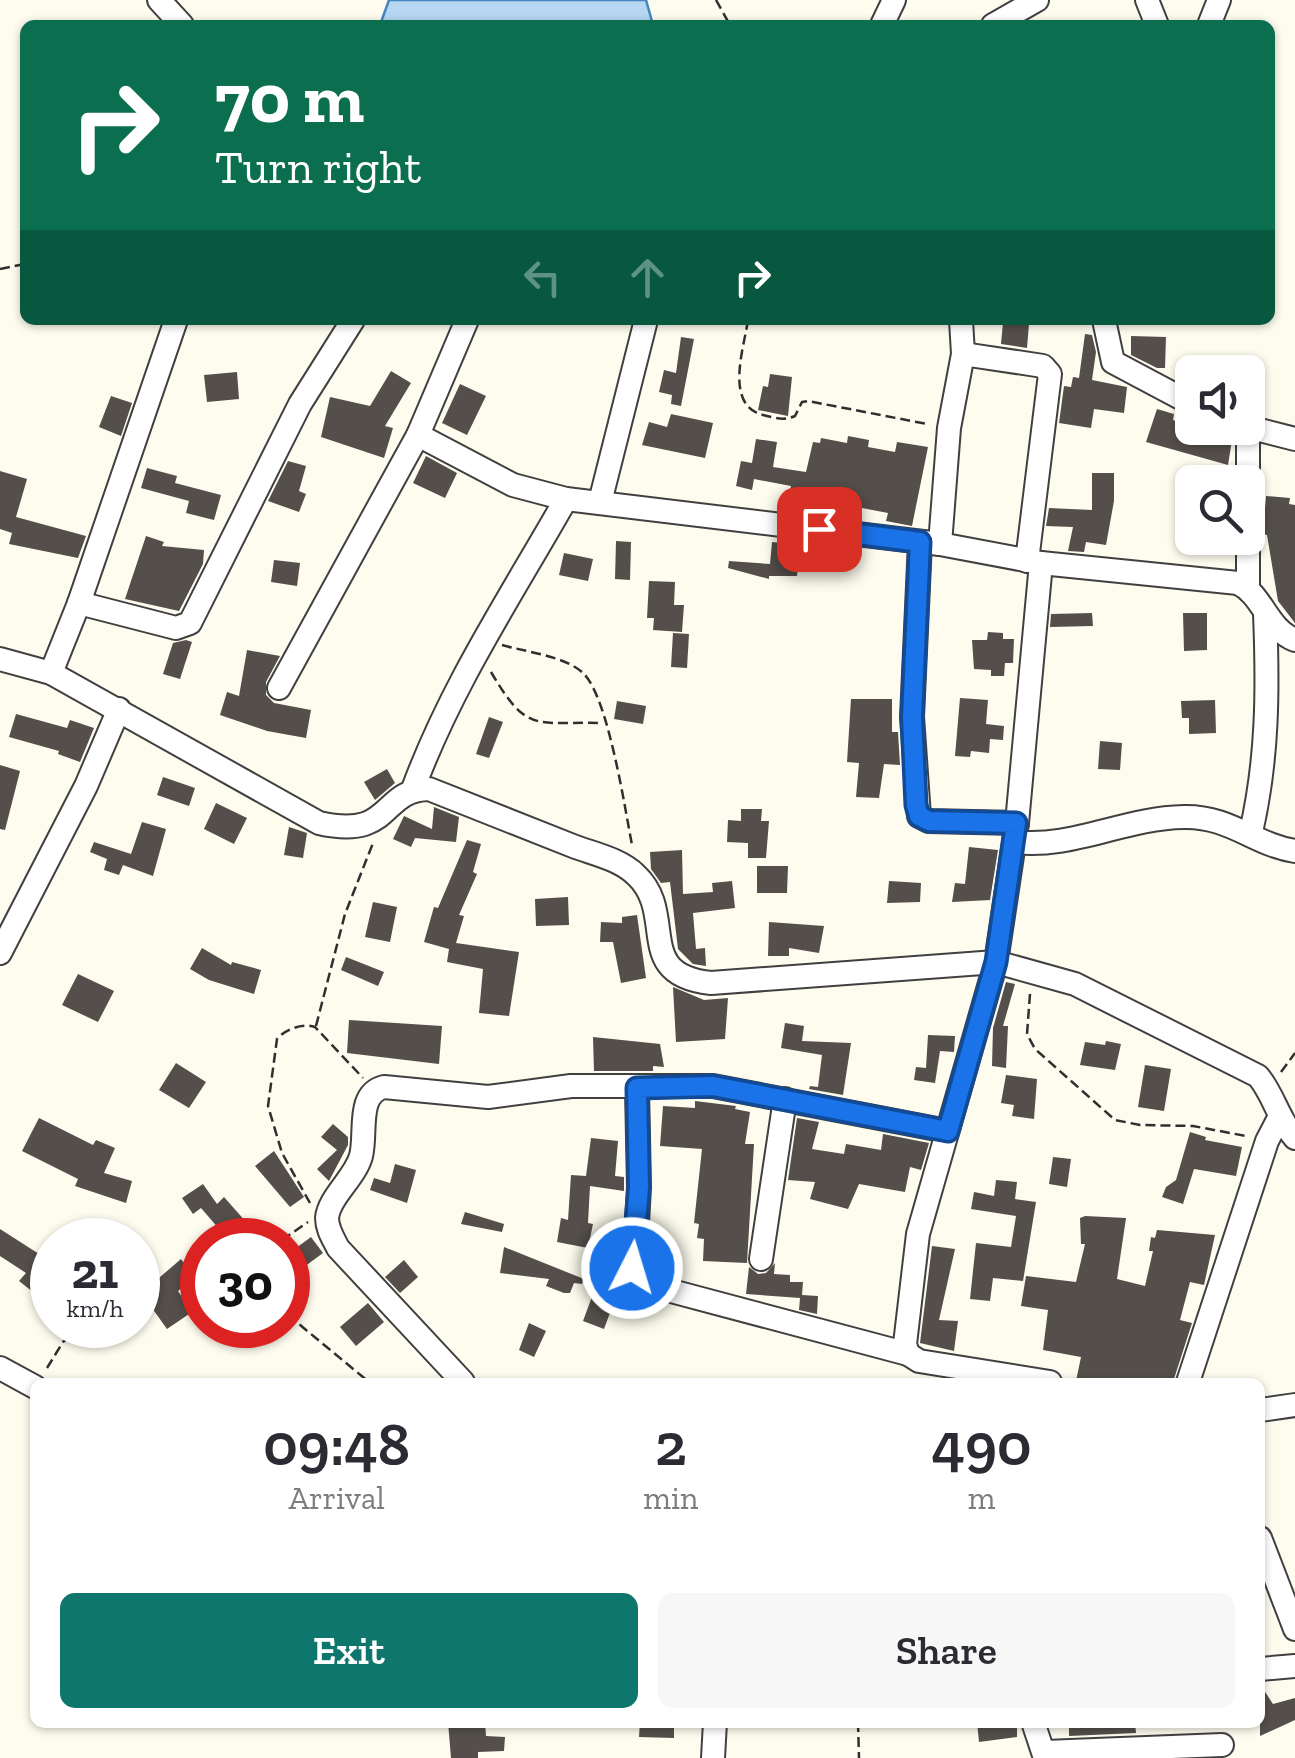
<!DOCTYPE html>
<style>
:root{--surface:#fff;--page:#f7f7f7;--text:#2b2b33;--muted:#7c7c81;--accent:#0f766e}
body{margin:0;font-family:"Zilla Slab",serif;background:var(--page);color:var(--text);height:100vh;display:flex;flex-direction:column;font-size:38px;white-space:nowrap}
*{box-sizing:border-box;margin:0}
p{font-size:32px;color:var(--muted)}
.icon{flex:none;width:55px;height:55px;fill:none;stroke:currentColor;stroke-width:2;stroke-linecap:round;stroke-linejoin:round}
.map{position:relative;flex:1;overflow:hidden}
.drawer{position:absolute;left:30px;top:1378px;width:1235px;height:350px;display:flex;flex-direction:column;background:var(--surface);border-radius:15px;box-shadow:0 2px 8px #0004}
.drawer>*{flex:none}
.hud{position:absolute;left:20px;top:20px;width:1255px;height:305px;border-radius:15px;box-shadow:0 2px 8px #0004;background:#0b6e4f;color:#fff;overflow:hidden}
.fabs{position:absolute;left:1175px;top:355px;display:grid;gap:20px}
.fabs a{display:grid;place-items:center;width:90px;height:90px;border-radius:15px;background:var(--surface);box-shadow:0 2px 8px #0004;font-size:50px}
.speed{position:absolute;left:30px;top:1218px;display:flex;gap:20px;font-size:50px;font-weight:700;text-align:center}
.speed>*{display:grid;place-content:center;width:130px;height:130px;border-radius:50%;background:var(--surface);box-shadow:0 2px 8px #0004;line-height:1}
.speed small{font-size:25px;font-weight:400}
.speed .limit{border:15px solid #d22;background:#fff;color:#111}
.pin{position:absolute;display:grid;place-items:center;width:85px;height:85px;color:#fff;margin:-42px;border-radius:20px;box-shadow:0 5px 15px #0006}
.me{position:absolute;width:110px;margin:-55px;rotate:5deg;stroke-linejoin:round;filter:drop-shadow(0 0 8px #0008)}
.turn{display:flex;align-items:center;gap:35px;height:210px;padding:0 30px;font-size:45px}
.turn .icon{width:130px;height:130px;stroke-width:2.5}
.turn b{display:block;font-size:70px;line-height:85px}
.lanes{display:flex;align-items:center;height:95px;padding:0 30px;background:#0003;justify-content:center;gap:50px;direction:ltr}
.lanes .off{opacity:.35}
.eta{display:flex;justify-content:space-evenly;align-items:center;height:170px;text-align:center}
.eta b{font-size:60px;font-weight:600;line-height:70px}
.cta{display:flex;gap:20px;margin-top:auto;padding:20px 30px}
.cta a{flex:1;height:115px;border-radius:15px;background:var(--accent);color:#fff;font-size:40px;font-weight:600;line-height:115px;text-align:center}
.cta a+a{background:var(--page);color:var(--text)}
.map>svg:first-child{display:block}
</style>
<div class="map">
<svg width="1295" height="1758" viewBox="0 0 1295 1758">
<rect width="100%" height="100%" fill="#fefcee"/>
<polygon fill="#b6d6f1" stroke="#4386c2" stroke-width="2.5" points="389,0 646,0 653,25 380,25"/>
<g fill="#544f4a">
<polygon points="1003,322 1029,324 1027,348 1001,344"/>
<polygon points="1085,334 1092,335 1096,352 1092,380 1127,387 1124,413 1094,409 1091,428 1059,423 1064,386 1071,387 1073,377 1079,378"/>
<polygon points="1131,336 1166,337 1165,368 1157,368 1131,355"/>
<polygon points="681,337 694,339 681,406 671,404 672,395 659,392 664,370 676,373"/>
<polygon points="391,371 411,383 385,426 393,428 384,458 321,437 330,397 370,406"/>
<polygon points="237,372 239,399 207,402 204,375"/>
<polygon points="770,374 792,377 788,416 758,410 763,386 768,387"/>
<polygon points="460,384 486,396 467,435 442,423"/>
<polygon points="111,396 132,403 121,436 99,427"/>
<polygon points="1157,409 1174,414 1173,420 1190,426 1188,432 1232,440 1228,465 1146,442"/>
<polygon points="671,414 713,423 705,458 642,445 649,422 667,427"/>
<polygon points="848,436 869,440 868,447 895,452 897,442 928,447 912,526 886,521 888,513 862,508 861,514 853,512 852,518 802,512 803,508 792,506 792,500 788,500 791,486 754,479 752,490 736,486 741,461 752,463 756,439 777,442 773,467 806,472 813,442 820,443 821,438 847,443"/>
<polygon points="426,456 457,473 445,498 413,483"/>
<polygon points="288,461 306,466 299,491 306,494 299,512 268,501"/>
<polygon points="147,468 177,476 175,483 221,495 214,520 186,513 189,501 141,488"/>
<polygon points="0,471 27,479 16,517 86,536 78,558 9,544 12,533 0,529"/>
<polygon points="1092,473 1114,473 1114,501 1106,545 1086,542 1084,552 1068,551 1073,527 1046,526 1049,508 1092,510"/>
<polygon points="1266,496 1290,498 1289,504 1295,505 1295,623 1278,601 1267,535 1263,534"/>
<polygon points="146,536 164,542 162,546 204,550 203,564 179,611 125,599"/>
<polygon points="616,541 631,542 630,580 615,579"/>
<polygon points="772,542 801,545 797,576 769,576 769,579 728,568 729,561 770,564"/>
<polygon points="564,553 593,559 588,581 559,575"/>
<polygon points="274,560 300,563 297,586 271,582"/>
<polygon points="649,581 675,582 674,605 684,605 682,632 653,630 654,618 647,618"/>
<polygon points="1092,613 1093,626 1050,627 1051,614"/>
<polygon points="1183,613 1207,613 1207,650 1184,651"/>
<polygon points="988,632 1003,633 1003,639 1014,639 1013,663 1005,663 1004,676 991,676 991,670 974,669 972,640 987,640"/>
<polygon points="673,633 689,634 687,668 671,667"/>
<polygon points="186,640 192,642 180,679 163,674 173,643"/>
<polygon points="247,650 280,656 266,682 266,695 274,703 311,710 306,738 267,731 220,715 227,692 239,696"/>
<polygon points="960,698 988,700 986,724 1004,726 1003,740 990,739 989,753 971,751 970,757 955,756"/>
<polygon points="851,699 892,699 892,732 898,732 900,765 884,764 879,798 856,797 859,763 847,762"/>
<polygon points="1215,700 1216,733 1189,734 1189,718 1182,718 1181,701"/>
<polygon points="617,701 646,706 643,724 614,719"/>
<polygon points="16,714 67,728 70,720 94,728 80,762 58,754 59,751 9,737"/>
<polygon points="489,717 503,722 489,758 476,754"/>
<polygon points="1100,741 1122,743 1120,770 1098,769"/>
<polygon points="0,765 20,771 5,830 0,829"/>
<polygon points="387,769 395,783 375,800 364,782"/>
<polygon points="163,777 195,788 189,806 157,795"/>
<polygon points="216,803 247,818 234,844 204,829"/>
<polygon points="434,807 459,817 456,842 415,838 411,847 393,839 404,816 432,829"/>
<polygon points="741,809 762,809 761,821 769,821 766,858 748,858 748,843 727,842 728,820 741,821"/>
<polygon points="142,822 166,829 153,876 123,865 119,875 104,870 107,859 90,852 94,842 131,854"/>
<polygon points="289,827 307,833 303,858 284,855"/>
<polygon points="467,840 481,844 473,872 477,874 459,915 464,916 456,943 519,952 509,1016 479,1013 483,969 447,962 449,949 424,942 434,907 438,908"/>
<polygon points="969,847 998,850 990,900 952,902 955,883 965,884"/>
<polygon points="682,850 683,894 713,892 712,883 732,881 735,908 693,913 696,949 705,948 706,966 693,964 678,949 670,882 661,883 651,869 650,852"/>
<polygon points="757,866 788,866 787,893 757,893"/>
<polygon points="889,881 921,883 920,902 887,903"/>
<polygon points="568,897 569,925 536,926 535,899"/>
<polygon points="373,902 397,907 390,942 365,937"/>
<polygon points="637,915 646,978 621,983 613,942 600,942 601,922 622,923 622,917"/>
<polygon points="769,922 824,926 819,953 789,948 789,956 768,956"/>
<polygon points="202,948 231,965 232,962 261,970 254,994 209,980 190,969"/>
<polygon points="346,957 384,972 378,986 341,970"/>
<polygon points="78,974 114,991 98,1022 62,1005"/>
<polygon points="1006,982 1015,984 1003,1026 1008,1026 1006,1068 992,1066 993,1028"/>
<polygon points="673,987 704,1000 728,998 725,1039 676,1042"/>
<polygon points="349,1020 442,1026 439,1064 347,1053"/>
<polygon points="785,1023 804,1026 802,1041 851,1043 843,1095 809,1089 810,1086 818,1087 822,1055 781,1048"/>
<polygon points="928,1035 955,1036 954,1052 940,1051 935,1083 914,1080 916,1067 926,1068"/>
<polygon points="593,1037 660,1044 664,1067 653,1066 653,1071 594,1071"/>
<polygon points="1106,1041 1121,1044 1115,1070 1080,1065 1085,1042 1105,1045"/>
<polygon points="176,1063 206,1082 189,1108 159,1090"/>
<polygon points="1145,1065 1171,1069 1164,1111 1138,1107"/>
<polygon points="1006,1075 1037,1079 1034,1119 1012,1116 1014,1105 1001,1103"/>
<polygon points="695,1101 736,1106 735,1109 750,1112 745,1144 754,1144 747,1263 703,1261 704,1239 697,1238 699,1224 694,1223 702,1149 660,1146 663,1106 695,1108"/>
<polygon points="39,1118 93,1145 96,1140 115,1148 104,1173 132,1181 126,1203 75,1186 78,1179 22,1151"/>
<polygon points="797,1118 819,1122 812,1149 844,1154 846,1144 881,1150 883,1134 929,1143 921,1170 910,1167 905,1192 859,1184 848,1209 810,1199 815,1182 788,1180"/>
<polygon points="333,1124 348,1137 348,1145 329,1181 317,1169 337,1150 321,1137"/>
<polygon points="1190,1132 1206,1137 1205,1140 1242,1147 1236,1176 1194,1169 1183,1204 1162,1197 1166,1187 1176,1180"/>
<polygon points="591,1138 618,1141 615,1176 624,1177 624,1191 590,1186 588,1223 593,1224 588,1248 557,1242 561,1218 568,1220 571,1175 586,1176"/>
<polygon points="274,1151 304,1197 290,1207 255,1166"/>
<polygon points="1053,1157 1071,1159 1067,1187 1049,1184"/>
<polygon points="395,1164 416,1170 407,1203 370,1190 374,1178 390,1183"/>
<polygon points="996,1180 1017,1182 1015,1199 1036,1202 1023,1281 993,1278 990,1301 970,1299 976,1243 1011,1247 1016,1216 971,1209 974,1192 994,1196"/>
<polygon points="203,1184 217,1204 224,1197 262,1240 224,1240 217,1232 220,1230 201,1208 193,1214 182,1198"/>
<polygon points="465,1212 504,1224 502,1232 461,1224"/>
<polygon points="1085,1216 1126,1218 1117,1279 1145,1286 1153,1251 1149,1251 1151,1237 1155,1238 1157,1230 1215,1235 1204,1285 1190,1282 1180,1320 1192,1323 1173,1382 1121,1379 1120,1382 1076,1381 1081,1357 1043,1350 1048,1310 1021,1306 1026,1276 1076,1282 1085,1244 1081,1244 1080,1218"/>
<polygon points="0,1229 50,1261 46,1272 52,1277 52,1289 43,1300 19,1281 26,1273 0,1256"/>
<polygon points="311,1237 323,1253 304,1267 292,1251"/>
<polygon points="932,1246 955,1249 939,1320 958,1321 954,1351 920,1343"/>
<polygon points="504,1247 584,1279 582,1284 574,1283 570,1293 564,1293 546,1286 549,1279 500,1273"/>
<polygon points="181,1259 195,1278 178,1291 192,1312 167,1329 152,1308 148,1312 138,1296"/>
<polygon points="404,1260 418,1277 400,1293 385,1277"/>
<polygon points="775,1263 774,1274 790,1275 790,1282 803,1282 802,1295 818,1296 817,1314 799,1310 800,1298 746,1294 749,1267 758,1274 766,1273"/>
<polygon points="593,1294 614,1302 604,1329 583,1321"/>
<polygon points="368,1303 384,1322 356,1346 340,1327"/>
<polygon points="529,1323 546,1331 534,1357 519,1350"/>
<polygon points="1260,1684 1273,1704 1295,1698 1295,1720 1260,1736"/>
<polygon points="448,1722 485,1722 486,1736 505,1737 504,1751 478,1752 478,1758 451,1758"/>
<polygon points="640,1722 674,1722 674,1738 639,1737"/>
<polygon points="977,1722 1017,1723 1017,1737 979,1742"/>
<polygon points="1135,1722 1136,1733 1069,1736 1069,1724"/>
</g>
<g fill="none" stroke-linecap="round" stroke-linejoin="round">
<defs>
<g id="minor">
<polyline points="159,0 182,25"/>
<polyline points="1147,0 1157,25"/>
<polyline points="882,25 894,0"/>
<polyline points="993,25 1037,0"/>
<polyline points="1209,25 1219,0"/>
<polyline points="1104,320 1113,362 1192,404"/>
<polyline points="963,354 1043,366 1050,374 1027,561"/>
<polyline points="1248,427 1248,588"/>
<polyline points="1248,427 1295,439"/>
<path d="M418,435L513,485L566,499L940,544L1041,563L1238,583C1263,595 1267,629 1295,640"/>
<polyline points="600,502 646,320"/>
<polyline points="920,542 912,717 919,816 929,821 1017,823"/>
<polyline points="940,544 949,428 963,354 961,320"/>
<polyline points="1041,563 1017,823 996,962 918,1234 905,1344 908,1354 919,1361 1050,1382"/>
<polyline points="79,603 176,628 190,623 300,404 353,320"/>
<path d="M0,659L51,673L319,823C394,840 379,790 429,789C477,808 525,827 573,846C594,854 620,859 636,875C678,914 632,975 711,983L996,962L1075,984L1258,1076C1274,1095 1278,1119 1295,1138"/>
<polyline points="51,673 79,603 176,320"/>
<polyline points="279,688 418,435 467,320"/>
<path d="M413,789C452,684 511,596 566,499"/>
<path d="M1251,832C1268,758 1268,688 1265,613"/>
<path d="M1014,842C1073,849 1123,818 1184,817C1230,816 1255,845 1295,851"/>
<polyline points="0,953 86,786 119,709"/>
<polyline points="637,1088 639,1187 634,1278 645,1284 908,1354"/>
<polyline points="761,1259 785,1099"/>
<polyline points="0,1368 35,1387"/>
<path d="M463,1382L338,1248C333,1238 327,1229 327,1218C329,1197 355,1178 361,1156C367,1133 356,1094 384,1087L488,1097L571,1086H713L947,1131"/>
<polyline points="1188,1382 1267,1141 1279,1118"/>
<polyline points="1260,1410 1295,1405"/>
<polyline points="1260,1538 1295,1629"/>
<polyline points="1260,1669 1295,1666"/>
<polyline points="1033,1722 1045,1758"/>
<polyline points="1045,1752 1222,1745"/>
<polyline points="713,1758 715,1722"/>
</g>
</defs>
<use href="#minor" stroke="#404040" stroke-width="26"/>
<g stroke="#2f2f2f" stroke-width="2.5" stroke-dasharray="10 5" stroke-linecap="butt">
<polyline points="716,0 730,25"/>
<polyline points="0,269 25,264"/>
<path d="M748,320C744,348 724,405 763,415C775,418 784,421 795,416L802,402L808,401L927,424"/>
<path d="M502,645C526,652 565,656 583,673C608,696 625,809 632,845"/>
<path d="M491,672C528,735 535,721 603,723"/>
<polyline points="1030,994 1027,1034 1035,1049 1115,1120 1140,1125 1193,1126 1246,1136"/>
<polyline points="316,1026 345,914 373,843"/>
<polyline points="1281,1072 1295,1053"/>
<path d="M310,1203L282,1153L268,1106L277,1039C285,1029 303,1023 315,1027L363,1078"/>
<polyline points="282,1240 308,1222"/>
<polyline points="190,1288 202,1282"/>
<polyline points="288,1315 369,1382"/>
<polyline points="47,1368 63,1342 83,1325"/>
<polyline points="858,1722 859,1758"/>
</g>
<use href="#minor" stroke="#fff" stroke-width="22"/>
</g>
<g fill="none" stroke-linecap="round" stroke-linejoin="round">
<defs>
<polyline id="route" points="632,1268 639,1187 637,1088 713,1086 948,1131 996,962 1016,823 929,821 919,816 916,805 912,717 920,542 819,529"/>
</defs>
<use href="#route" stroke="#114b97" stroke-width="25"/>
<use href="#route" stroke="#1a73e8" stroke-width="18"/>
</g>
</svg>
<div class="fabs">
<a><svg class="icon" aria-label="sound" viewBox="0 0 24 24"><path d="M4 9h4l5-4v14l-5-4H4zM17 9q2 3 0 6"/></svg></a>
<a><svg class="icon" aria-label="search" viewBox="0 0 24 24"><circle cx="10" cy="10" r="6"/><path d="M15 15l6 6"/></svg></a>
</div>
<div class="speed"><div>21<small>km/h</small></div><div class="limit">30</div></div>
<div class="pin" style="left:819px;top:529px;background:#d93025"><svg class="icon" aria-label="arrive" viewBox="0 0 24 24"><path d="M6 21V4h12l-3 4 3 4H6"/></svg></div>
<svg class="me" style="left:632px;top:1268px" viewBox="-20 -20 40 40"><circle r="17" fill="#1a73e8" stroke="#fff" stroke-width="3"/><path d="M0-11L8 9 0 5-8 9z" fill="#fff"/></svg>
<div class="hud">
<div class="turn"><svg class="icon" aria-label="right" viewBox="0 0 24 24"><path d="M7 20v-9h11M14 6l5 5-5 5"/></svg><div><b>70 m</b>Turn right</div></div>
<div class="lanes"><svg class="icon off" aria-label="left" viewBox="0 0 24 24"><path d="M17 20v-9H6M10 6l-5 5 5 5"/></svg><svg class="icon off" aria-label="ahead" viewBox="0 0 24 24"><path d="M12 20V5M6 11l6-6 6 6"/></svg><svg class="icon" aria-label="right" viewBox="0 0 24 24"><path d="M7 20v-9h11M14 6l5 5-5 5"/></svg></div>
</div>
<section class="drawer">
<div class="eta">
<div><b>09:48</b><p>Arrival</p></div>
<div><b>2</b><p>min</p></div>
<div><b>490</b><p>m</p></div>
</div>
<div class="cta"><a>Exit</a><a>Share</a></div>
</section>
</div>
